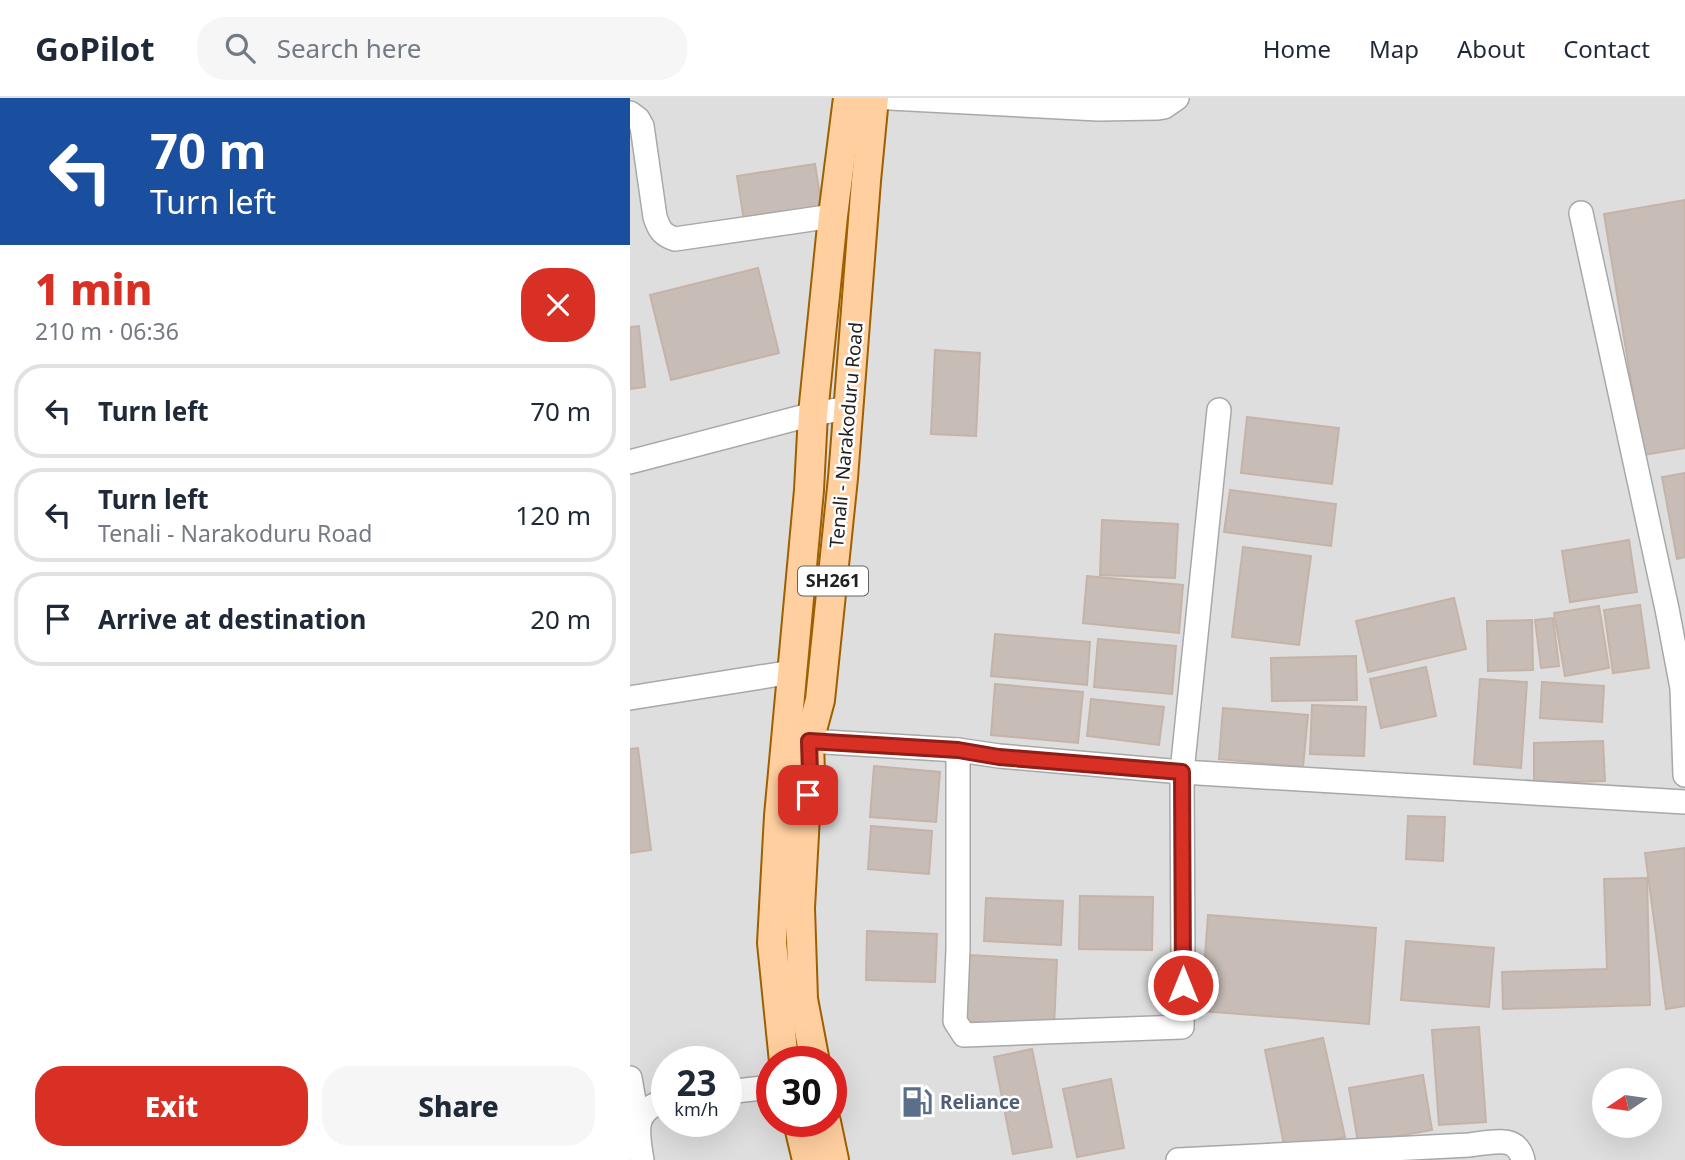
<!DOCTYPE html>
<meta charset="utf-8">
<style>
:root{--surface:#fff;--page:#f6f6f7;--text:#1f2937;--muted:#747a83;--line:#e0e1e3;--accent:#d93025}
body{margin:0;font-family:"Noto Sans",sans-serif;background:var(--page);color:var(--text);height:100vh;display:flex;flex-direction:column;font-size:26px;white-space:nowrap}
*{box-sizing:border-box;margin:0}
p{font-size:23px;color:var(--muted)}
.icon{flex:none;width:38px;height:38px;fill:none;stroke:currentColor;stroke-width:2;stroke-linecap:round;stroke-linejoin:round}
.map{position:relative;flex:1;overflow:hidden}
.side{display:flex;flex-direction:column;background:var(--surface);width:630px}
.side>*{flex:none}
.guide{background:#1a4fa0;color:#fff;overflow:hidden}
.needle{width:46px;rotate:257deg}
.fabs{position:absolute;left:962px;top:970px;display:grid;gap:14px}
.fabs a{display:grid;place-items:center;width:70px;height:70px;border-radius:50%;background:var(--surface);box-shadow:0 7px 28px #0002;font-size:35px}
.speed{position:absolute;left:21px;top:948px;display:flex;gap:14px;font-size:35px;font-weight:700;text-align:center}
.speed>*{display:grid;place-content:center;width:91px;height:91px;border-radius:50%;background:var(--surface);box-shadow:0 7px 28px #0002;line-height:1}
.speed small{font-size:18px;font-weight:400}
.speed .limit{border:10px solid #d22;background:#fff;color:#111}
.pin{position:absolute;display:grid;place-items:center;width:60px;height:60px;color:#fff;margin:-30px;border-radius:14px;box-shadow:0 4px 10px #0006}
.me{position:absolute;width:77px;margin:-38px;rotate:0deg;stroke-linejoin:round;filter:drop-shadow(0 0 5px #0008)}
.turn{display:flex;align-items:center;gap:24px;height:147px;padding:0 35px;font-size:32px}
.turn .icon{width:91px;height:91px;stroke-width:2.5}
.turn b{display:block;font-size:49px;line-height:60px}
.round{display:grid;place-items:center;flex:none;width:74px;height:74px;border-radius:28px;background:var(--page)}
.summary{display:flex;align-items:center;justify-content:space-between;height:119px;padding:0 35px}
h1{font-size:42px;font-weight:800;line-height:52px;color:var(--accent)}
.primary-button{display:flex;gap:14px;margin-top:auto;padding:14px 35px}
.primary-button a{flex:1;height:80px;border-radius:28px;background:var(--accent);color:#fff;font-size:28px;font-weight:800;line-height:80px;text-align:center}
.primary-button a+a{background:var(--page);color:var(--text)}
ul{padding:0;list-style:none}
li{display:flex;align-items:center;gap:21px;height:94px;margin:0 14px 10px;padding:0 21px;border:4px solid var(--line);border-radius:28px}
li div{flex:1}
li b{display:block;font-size:26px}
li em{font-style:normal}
header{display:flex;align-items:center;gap:42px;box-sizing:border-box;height:98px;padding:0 35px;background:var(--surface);border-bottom:2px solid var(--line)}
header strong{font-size:33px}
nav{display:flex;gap:38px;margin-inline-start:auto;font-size:24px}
.search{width:490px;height:63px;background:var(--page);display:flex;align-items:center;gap:18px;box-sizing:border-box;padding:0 24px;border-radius:28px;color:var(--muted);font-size:26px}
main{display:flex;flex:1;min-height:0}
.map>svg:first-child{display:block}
</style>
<header>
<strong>GoPilot</strong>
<div class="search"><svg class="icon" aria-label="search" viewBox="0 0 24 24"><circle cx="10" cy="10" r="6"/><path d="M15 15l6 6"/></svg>Search here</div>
<nav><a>Home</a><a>Map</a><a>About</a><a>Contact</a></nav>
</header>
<main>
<section class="side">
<div class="guide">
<div class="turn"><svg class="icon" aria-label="left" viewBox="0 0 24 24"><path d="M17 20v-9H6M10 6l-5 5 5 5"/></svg><div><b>70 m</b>Turn left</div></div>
</div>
<div class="summary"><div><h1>1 min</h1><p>210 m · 06:36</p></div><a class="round" style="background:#d93025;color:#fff"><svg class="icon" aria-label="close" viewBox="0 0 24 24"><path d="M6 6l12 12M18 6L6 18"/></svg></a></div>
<ul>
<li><svg class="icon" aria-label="left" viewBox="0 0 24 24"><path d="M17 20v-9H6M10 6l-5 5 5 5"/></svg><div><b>Turn left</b></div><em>70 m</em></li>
<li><svg class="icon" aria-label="left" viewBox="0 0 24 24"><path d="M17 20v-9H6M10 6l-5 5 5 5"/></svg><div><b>Turn left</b><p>Tenali - Narakoduru Road</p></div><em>120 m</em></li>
<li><svg class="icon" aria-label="arrive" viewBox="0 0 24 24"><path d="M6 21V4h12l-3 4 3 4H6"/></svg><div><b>Arrive at destination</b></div><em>20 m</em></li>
</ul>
<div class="primary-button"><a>Exit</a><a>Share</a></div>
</section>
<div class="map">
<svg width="1055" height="1062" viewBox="0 0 1055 1062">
<rect width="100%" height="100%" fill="#f2eee7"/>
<path fill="#dfdede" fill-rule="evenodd" d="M0,0H1055V1062H0ZM37,964H96V1024H37ZM142,964H201V1024H142ZM975,982H1020V1027H975Z"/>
<g fill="#c7bdb6" stroke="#c5b3a8" stroke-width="2">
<polygon points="185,66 192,111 114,123 107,78"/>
<polygon points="1055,102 1055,350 1013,357 974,116"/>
<polygon points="128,170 149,255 41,282 20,197"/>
<polygon points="9,228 15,289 0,291 0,229"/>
<polygon points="305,252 350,255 346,338 301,336"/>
<polygon points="617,319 709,330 702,386 611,375"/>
<polygon points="1055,375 1055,459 1047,461 1032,379"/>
<polygon points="600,392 706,406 701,448 594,434"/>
<polygon points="472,422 548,426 545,480 470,477"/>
<polygon points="999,442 1007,494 940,504 932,453"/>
<polygon points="613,449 681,458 669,547 602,539"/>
<polygon points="457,478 553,487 549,535 453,525"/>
<polygon points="824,500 836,551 738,574 726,523"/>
<polygon points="1010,507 1019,570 983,575 974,512"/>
<polygon points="969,508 979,570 935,578 924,515"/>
<polygon points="923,520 929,568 911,570 905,522"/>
<polygon points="902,522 903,572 858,573 857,523"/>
<polygon points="365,536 460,544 457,587 361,578"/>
<polygon points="468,541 546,548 542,596 464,589"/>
<polygon points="726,558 727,602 642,603 641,560"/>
<polygon points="796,569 806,618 751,630 740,581"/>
<polygon points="850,581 897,584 891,670 844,666"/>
<polygon points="912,584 974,588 972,624 910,620"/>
<polygon points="365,586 453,594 448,645 361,637"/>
<polygon points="461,601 534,609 529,647 457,638"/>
<polygon points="682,607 736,609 734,658 680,656"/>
<polygon points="593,610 678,617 673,669 589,661"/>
<polygon points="973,643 975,683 904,685 904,645"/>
<polygon points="8,650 21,752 0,755 0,651"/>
<polygon points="244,668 310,674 306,724 240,719"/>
<polygon points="778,718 815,719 813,763 776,761"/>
<polygon points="241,728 302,733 299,776 238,771"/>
<polygon points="1055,750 1055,908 1036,911 1015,755"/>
<polygon points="1017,780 1020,907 873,911 872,874 977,871 974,781"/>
<polygon points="450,798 523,799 522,852 449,851"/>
<polygon points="356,800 433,803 431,847 354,843"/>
<polygon points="578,817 746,830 739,926 571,913"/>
<polygon points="237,833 307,836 305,884 236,882"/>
<polygon points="776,843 864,850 859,909 771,902"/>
<polygon points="339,857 427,862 424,929 336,924"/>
<polygon points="849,929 856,1024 809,1027 802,932"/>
<polygon points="693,940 715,1039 655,1052 635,952"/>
<polygon points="402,951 422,1049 383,1056 364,959"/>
<polygon points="793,977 802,1032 728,1045 719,990"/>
<polygon points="481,981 494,1050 447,1059 433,991"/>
</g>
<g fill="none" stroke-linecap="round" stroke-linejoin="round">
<defs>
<g id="minor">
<polyline points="260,0 468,11 528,10 534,9 547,0"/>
<path d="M0,15L8,21L12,28L25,119C29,131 32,137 45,141L203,118"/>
<polyline points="951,115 1037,511 1052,590 1055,677"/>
<polyline points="0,364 183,316 218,310"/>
<polyline points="0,600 162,574"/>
<polyline points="179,643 328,652 369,658 552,674 1055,704"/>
<polyline points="328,652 328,851 325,923 334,937 552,929 553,867 552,674 589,312"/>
<polyline points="0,980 8,1025"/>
<polyline points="96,994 142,989"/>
<path d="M12,1062C7,1032 2,1012 37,1002"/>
<path d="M548,1062L839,1047C860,1045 887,1035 893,1062"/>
</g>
<g id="major">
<polyline points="154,964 142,845 149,718 179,392 183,316 203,118 218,0"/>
<polyline points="185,964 173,901 170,810 175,718 180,676 179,643 190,602 213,380 236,83 244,0"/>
<polyline points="168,1024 177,1062"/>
<polyline points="196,1024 204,1062"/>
</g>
</defs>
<use href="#minor" stroke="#a8a8a8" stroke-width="26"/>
<use href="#major" stroke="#9e5f00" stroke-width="32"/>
<use href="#minor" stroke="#fff" stroke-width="23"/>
<use href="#major" stroke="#ffcf9f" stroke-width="28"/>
</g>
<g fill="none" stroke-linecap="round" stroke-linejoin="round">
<defs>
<polyline id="route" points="178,697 180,676 179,643 328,652 369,659 552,674 553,887"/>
</defs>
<use href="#route" stroke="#8d1f18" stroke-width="18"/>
<use href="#route" stroke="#d93025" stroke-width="12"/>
</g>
<defs>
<symbol id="fuel-bare" viewBox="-9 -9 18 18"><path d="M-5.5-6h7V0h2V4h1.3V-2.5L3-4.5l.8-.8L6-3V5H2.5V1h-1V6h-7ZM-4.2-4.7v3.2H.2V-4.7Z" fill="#5c6f8a" stroke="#fff" stroke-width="2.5" paint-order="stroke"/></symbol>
</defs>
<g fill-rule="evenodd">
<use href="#fuel-bare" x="265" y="982" width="44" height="44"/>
</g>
<g text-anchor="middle" stroke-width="5" stroke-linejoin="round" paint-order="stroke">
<rect fill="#fff" stroke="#646464" stroke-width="2" x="168" y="468.5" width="70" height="29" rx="5"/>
<g font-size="18" font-weight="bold" fill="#212121">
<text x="203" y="489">SH261</text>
</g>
<g font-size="19" fill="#212121" stroke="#fff">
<text transform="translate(216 337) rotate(-85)" y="7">Tenali - Narakoduru Road</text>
</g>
<g font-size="19" font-weight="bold" fill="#4e5e75" stroke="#fff" text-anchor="start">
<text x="310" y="1011">Reliance</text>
</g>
</g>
</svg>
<div class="fabs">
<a><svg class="needle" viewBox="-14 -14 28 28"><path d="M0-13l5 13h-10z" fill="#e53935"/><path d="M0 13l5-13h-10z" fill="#747a83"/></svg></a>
</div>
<div class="speed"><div>23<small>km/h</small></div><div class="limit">30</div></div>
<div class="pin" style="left:178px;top:697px;background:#d93025"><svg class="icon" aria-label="arrive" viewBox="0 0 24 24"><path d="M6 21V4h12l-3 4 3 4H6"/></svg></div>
<svg class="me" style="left:553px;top:887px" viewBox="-20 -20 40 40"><circle r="17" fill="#d93025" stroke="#fff" stroke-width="3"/><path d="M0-11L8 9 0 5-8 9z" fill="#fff"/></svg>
</div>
</main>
